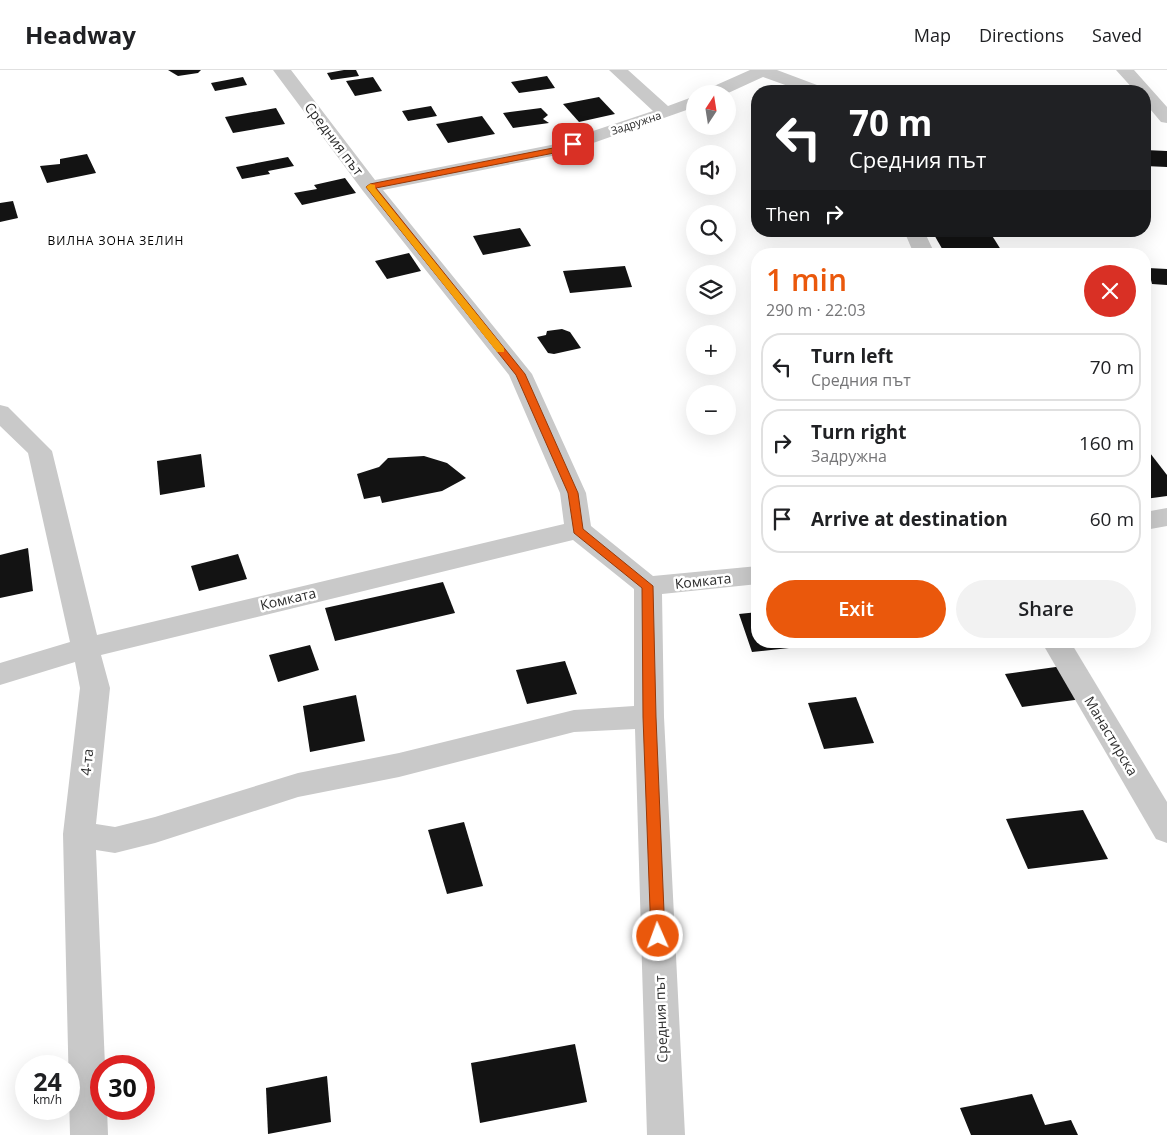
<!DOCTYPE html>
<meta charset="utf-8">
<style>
:root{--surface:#fff;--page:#f2f2f2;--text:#202124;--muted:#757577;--line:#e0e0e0;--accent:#ea580c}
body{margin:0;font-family:"Open Sans",sans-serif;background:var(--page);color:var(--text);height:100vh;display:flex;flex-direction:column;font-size:19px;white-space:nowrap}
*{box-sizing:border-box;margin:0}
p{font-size:16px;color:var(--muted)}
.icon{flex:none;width:28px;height:28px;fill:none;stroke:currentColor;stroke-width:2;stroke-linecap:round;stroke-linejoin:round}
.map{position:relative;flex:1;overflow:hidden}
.panel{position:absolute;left:751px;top:178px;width:400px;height:400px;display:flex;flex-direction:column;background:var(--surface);border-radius:20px;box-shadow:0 5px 20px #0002}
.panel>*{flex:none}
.top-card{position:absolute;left:751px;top:15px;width:400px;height:152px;border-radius:20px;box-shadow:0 5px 20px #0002;background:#202124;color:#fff;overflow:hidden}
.needle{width:32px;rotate:12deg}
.tools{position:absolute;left:686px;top:15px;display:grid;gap:10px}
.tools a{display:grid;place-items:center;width:50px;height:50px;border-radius:50%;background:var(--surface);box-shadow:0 5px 20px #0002;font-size:25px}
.speed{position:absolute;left:15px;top:985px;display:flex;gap:10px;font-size:25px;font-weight:700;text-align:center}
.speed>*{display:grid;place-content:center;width:65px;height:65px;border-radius:50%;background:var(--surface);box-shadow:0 5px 20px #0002;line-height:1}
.speed small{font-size:12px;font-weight:400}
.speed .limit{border:8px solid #d22;background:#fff;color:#111}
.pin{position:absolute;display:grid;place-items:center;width:42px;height:42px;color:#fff;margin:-21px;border-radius:10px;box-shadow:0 2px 8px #0006}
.me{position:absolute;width:55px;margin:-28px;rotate:358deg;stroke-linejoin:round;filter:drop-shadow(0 0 4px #0008)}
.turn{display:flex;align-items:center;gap:18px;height:105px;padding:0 15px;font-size:22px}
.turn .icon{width:65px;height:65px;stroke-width:2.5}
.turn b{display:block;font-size:35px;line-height:42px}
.then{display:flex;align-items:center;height:48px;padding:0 15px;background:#0003;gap:10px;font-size:19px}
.round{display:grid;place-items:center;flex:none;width:52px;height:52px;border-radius:26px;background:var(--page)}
.head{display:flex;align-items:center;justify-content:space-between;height:85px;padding:0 15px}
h1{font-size:30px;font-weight:600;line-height:38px;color:var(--accent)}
.cta{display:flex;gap:10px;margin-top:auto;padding:10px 15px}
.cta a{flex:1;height:58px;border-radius:30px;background:var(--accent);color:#fff;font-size:20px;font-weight:600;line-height:58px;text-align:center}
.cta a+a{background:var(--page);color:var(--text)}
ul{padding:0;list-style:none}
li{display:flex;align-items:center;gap:15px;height:68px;margin:0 10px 8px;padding:0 5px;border:2px solid var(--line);border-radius:20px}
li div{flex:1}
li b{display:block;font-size:19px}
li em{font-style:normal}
header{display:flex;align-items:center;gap:30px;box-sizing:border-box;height:70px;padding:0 25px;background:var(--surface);border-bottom:1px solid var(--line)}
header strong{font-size:24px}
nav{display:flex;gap:28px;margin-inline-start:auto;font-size:18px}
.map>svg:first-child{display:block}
</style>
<header>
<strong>Headway</strong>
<nav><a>Map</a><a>Directions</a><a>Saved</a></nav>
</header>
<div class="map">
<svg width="1167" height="1065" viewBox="0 0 1167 1065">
<rect width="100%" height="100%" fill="#fff"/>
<g fill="#131313">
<polygon points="168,0 201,0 198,3 178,6"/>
<polygon points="344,0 356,0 359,6 331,10 327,3"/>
<polygon points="547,6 555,18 519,23 511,12"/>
<polygon points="243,7 247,15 215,21 211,13"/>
<polygon points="373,7 382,21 355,26 346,11"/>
<polygon points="599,27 615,44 579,52 563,34"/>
<polygon points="431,36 437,46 408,51 402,41"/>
<polygon points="276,38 285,54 233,63 225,47"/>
<polygon points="541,38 548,45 543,49 549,53 513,58 503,43"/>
<polygon points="482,46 495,64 448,73 436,54"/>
<polygon points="1145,80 1167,81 1167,97 1145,96"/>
<polygon points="87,84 96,103 47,113 40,96 60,94 60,89"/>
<polygon points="288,87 294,96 268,101 270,104 242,109 236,97"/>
<polygon points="345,108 356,123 302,135 294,123 317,119 314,115"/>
<polygon points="13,131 18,148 0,152 0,133"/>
<polygon points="520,158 531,176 483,185 473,166"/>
<polygon points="932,161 982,161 991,164 1003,183 945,184"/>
<polygon points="409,183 421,201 387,209 375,191"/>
<polygon points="625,196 632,217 570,223 563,201"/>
<polygon points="1148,198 1167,199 1167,215 1152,214"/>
<polygon points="562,259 570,262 581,278 554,284 548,283 537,267 546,265 547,261"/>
<polygon points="1150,383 1167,405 1167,426 1145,429 1145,384"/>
<polygon points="201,384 205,417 160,425 157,391"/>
<polygon points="424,386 447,393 466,408 442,421 382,433 380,426 364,429 357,404 379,397 388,388"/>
<polygon points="28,478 33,521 0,528 0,485"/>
<polygon points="238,484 247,509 199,521 191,496"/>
<polygon points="443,512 455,543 335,571 325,538"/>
<polygon points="758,542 758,571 824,571 825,574 752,582 739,544"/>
<polygon points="310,575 319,600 278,612 269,585"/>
<polygon points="565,591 577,624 527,634 516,600"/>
<polygon points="1063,596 1082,629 1022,637 1005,604"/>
<polygon points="356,625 365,671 310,682 303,636"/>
<polygon points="856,627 874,673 824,679 808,633"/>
<polygon points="1083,740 1108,789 1028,799 1006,749"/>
<polygon points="464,752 483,816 447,824 428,760"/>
<polygon points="575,974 587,1032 480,1053 471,993"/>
<polygon points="327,1006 331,1052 268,1064 266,1018"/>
<polygon points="1032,1024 1045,1055 1071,1050 1078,1065 971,1065 960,1038"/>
</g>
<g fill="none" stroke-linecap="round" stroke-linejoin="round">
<g fill="#c9c9c9" fill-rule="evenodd">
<path d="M273,0H291L375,110L551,75L653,41L609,0H628L668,36L695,26V37L562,84L383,120L532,304L586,423L591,456L653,506L758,496V514L662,524L664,647L685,1065H647L635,659L574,662L399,707L298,727L155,773L115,783L96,780L105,996H101V1039H107L108,1065H70L63,764L80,618L75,592L0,615V593L70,572L28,383L0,356V335L8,337L52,381L97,565L564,454L560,423L509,305L363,121ZM573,470L634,519V636L574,640L399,683L298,703L155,747L115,757L96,754L110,618L101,585Z"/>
<polygon points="750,0 777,0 817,15 869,16 875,17 878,21 802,21 763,7 726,24 702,24 705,20"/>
<polygon points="1116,0 1134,0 1167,37 1167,53 1161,52 1145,33 1145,21 1135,21"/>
<polygon points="904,161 924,161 935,184 914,184"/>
<polygon points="1167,438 1167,456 1145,460 1145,442"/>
<polygon points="1041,571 1070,571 1167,732 1167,773 1156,769"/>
</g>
</g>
<polygon fill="#ea580c" stroke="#983908" points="573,72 576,72 576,76 554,83 376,118 525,304 578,423 583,459 653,516 656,647 665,866 663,870 658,872 653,870 651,866 643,647 642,518 574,463 568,423 516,305 366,117 370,114 553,78"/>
<polygon fill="#f59e0b" points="370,114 375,115 375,118 504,278 504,282 497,282 367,118 366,117"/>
<g text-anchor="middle" stroke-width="5" stroke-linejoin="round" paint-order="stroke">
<g font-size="11" fill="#2c2c2c" stroke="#fff">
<text transform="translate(636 53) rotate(-18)" y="4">Задружна</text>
</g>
<g font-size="12" letter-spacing="1" fill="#000" stroke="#fff">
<text x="116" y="175">ВИЛНА ЗОНА ЗЕЛИН</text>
</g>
<g font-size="14" fill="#2c2c2c" stroke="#fff">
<text transform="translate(334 69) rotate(53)" y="5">Средния път</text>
<text transform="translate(703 511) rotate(-6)" y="5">Комката</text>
<text transform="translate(288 529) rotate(-13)" y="5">Комката</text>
<text transform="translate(1111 666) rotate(59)" y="5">Манастирска</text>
<text transform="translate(87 692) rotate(-84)" y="5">4-та</text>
<text transform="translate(661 949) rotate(-92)" y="5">Средния път</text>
</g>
</g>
</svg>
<div class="tools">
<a><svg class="needle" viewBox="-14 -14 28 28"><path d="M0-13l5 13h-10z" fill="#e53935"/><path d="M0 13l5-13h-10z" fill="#757577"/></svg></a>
<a><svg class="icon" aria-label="sound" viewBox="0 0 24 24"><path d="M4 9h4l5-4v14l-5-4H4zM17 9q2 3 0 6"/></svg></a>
<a><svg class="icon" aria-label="search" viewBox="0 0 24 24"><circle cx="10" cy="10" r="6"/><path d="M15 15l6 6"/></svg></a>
<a><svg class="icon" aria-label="layers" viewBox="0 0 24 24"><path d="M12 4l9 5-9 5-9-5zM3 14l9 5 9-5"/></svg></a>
<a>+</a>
<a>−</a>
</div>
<div class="speed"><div>24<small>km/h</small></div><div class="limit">30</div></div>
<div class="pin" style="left:573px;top:74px;background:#d93025"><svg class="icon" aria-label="arrive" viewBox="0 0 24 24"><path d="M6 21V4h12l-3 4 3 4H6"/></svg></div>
<svg class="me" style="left:658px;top:866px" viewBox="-20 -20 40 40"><circle r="17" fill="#ea580c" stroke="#fff" stroke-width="3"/><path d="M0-11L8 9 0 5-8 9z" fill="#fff"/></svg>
<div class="top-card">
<div class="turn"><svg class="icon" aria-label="left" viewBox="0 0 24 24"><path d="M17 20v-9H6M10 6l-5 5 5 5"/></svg><div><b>70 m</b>Средния път</div></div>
<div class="then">Then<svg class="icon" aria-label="right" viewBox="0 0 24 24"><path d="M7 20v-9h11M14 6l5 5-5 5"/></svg></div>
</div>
<section class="panel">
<div class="head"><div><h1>1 min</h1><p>290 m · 22:03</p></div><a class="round" style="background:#d93025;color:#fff"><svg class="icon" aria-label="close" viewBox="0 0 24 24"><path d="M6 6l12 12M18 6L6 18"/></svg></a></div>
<ul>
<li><svg class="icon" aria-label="left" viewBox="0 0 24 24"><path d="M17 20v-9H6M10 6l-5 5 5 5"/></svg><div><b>Turn left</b><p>Средния път</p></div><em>70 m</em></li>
<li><svg class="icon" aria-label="right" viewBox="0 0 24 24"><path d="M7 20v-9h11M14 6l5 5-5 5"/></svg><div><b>Turn right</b><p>Задружна</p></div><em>160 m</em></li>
<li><svg class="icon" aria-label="arrive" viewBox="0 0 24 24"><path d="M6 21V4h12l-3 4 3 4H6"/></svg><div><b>Arrive at destination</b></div><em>60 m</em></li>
</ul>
<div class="cta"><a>Exit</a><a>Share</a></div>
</section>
</div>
